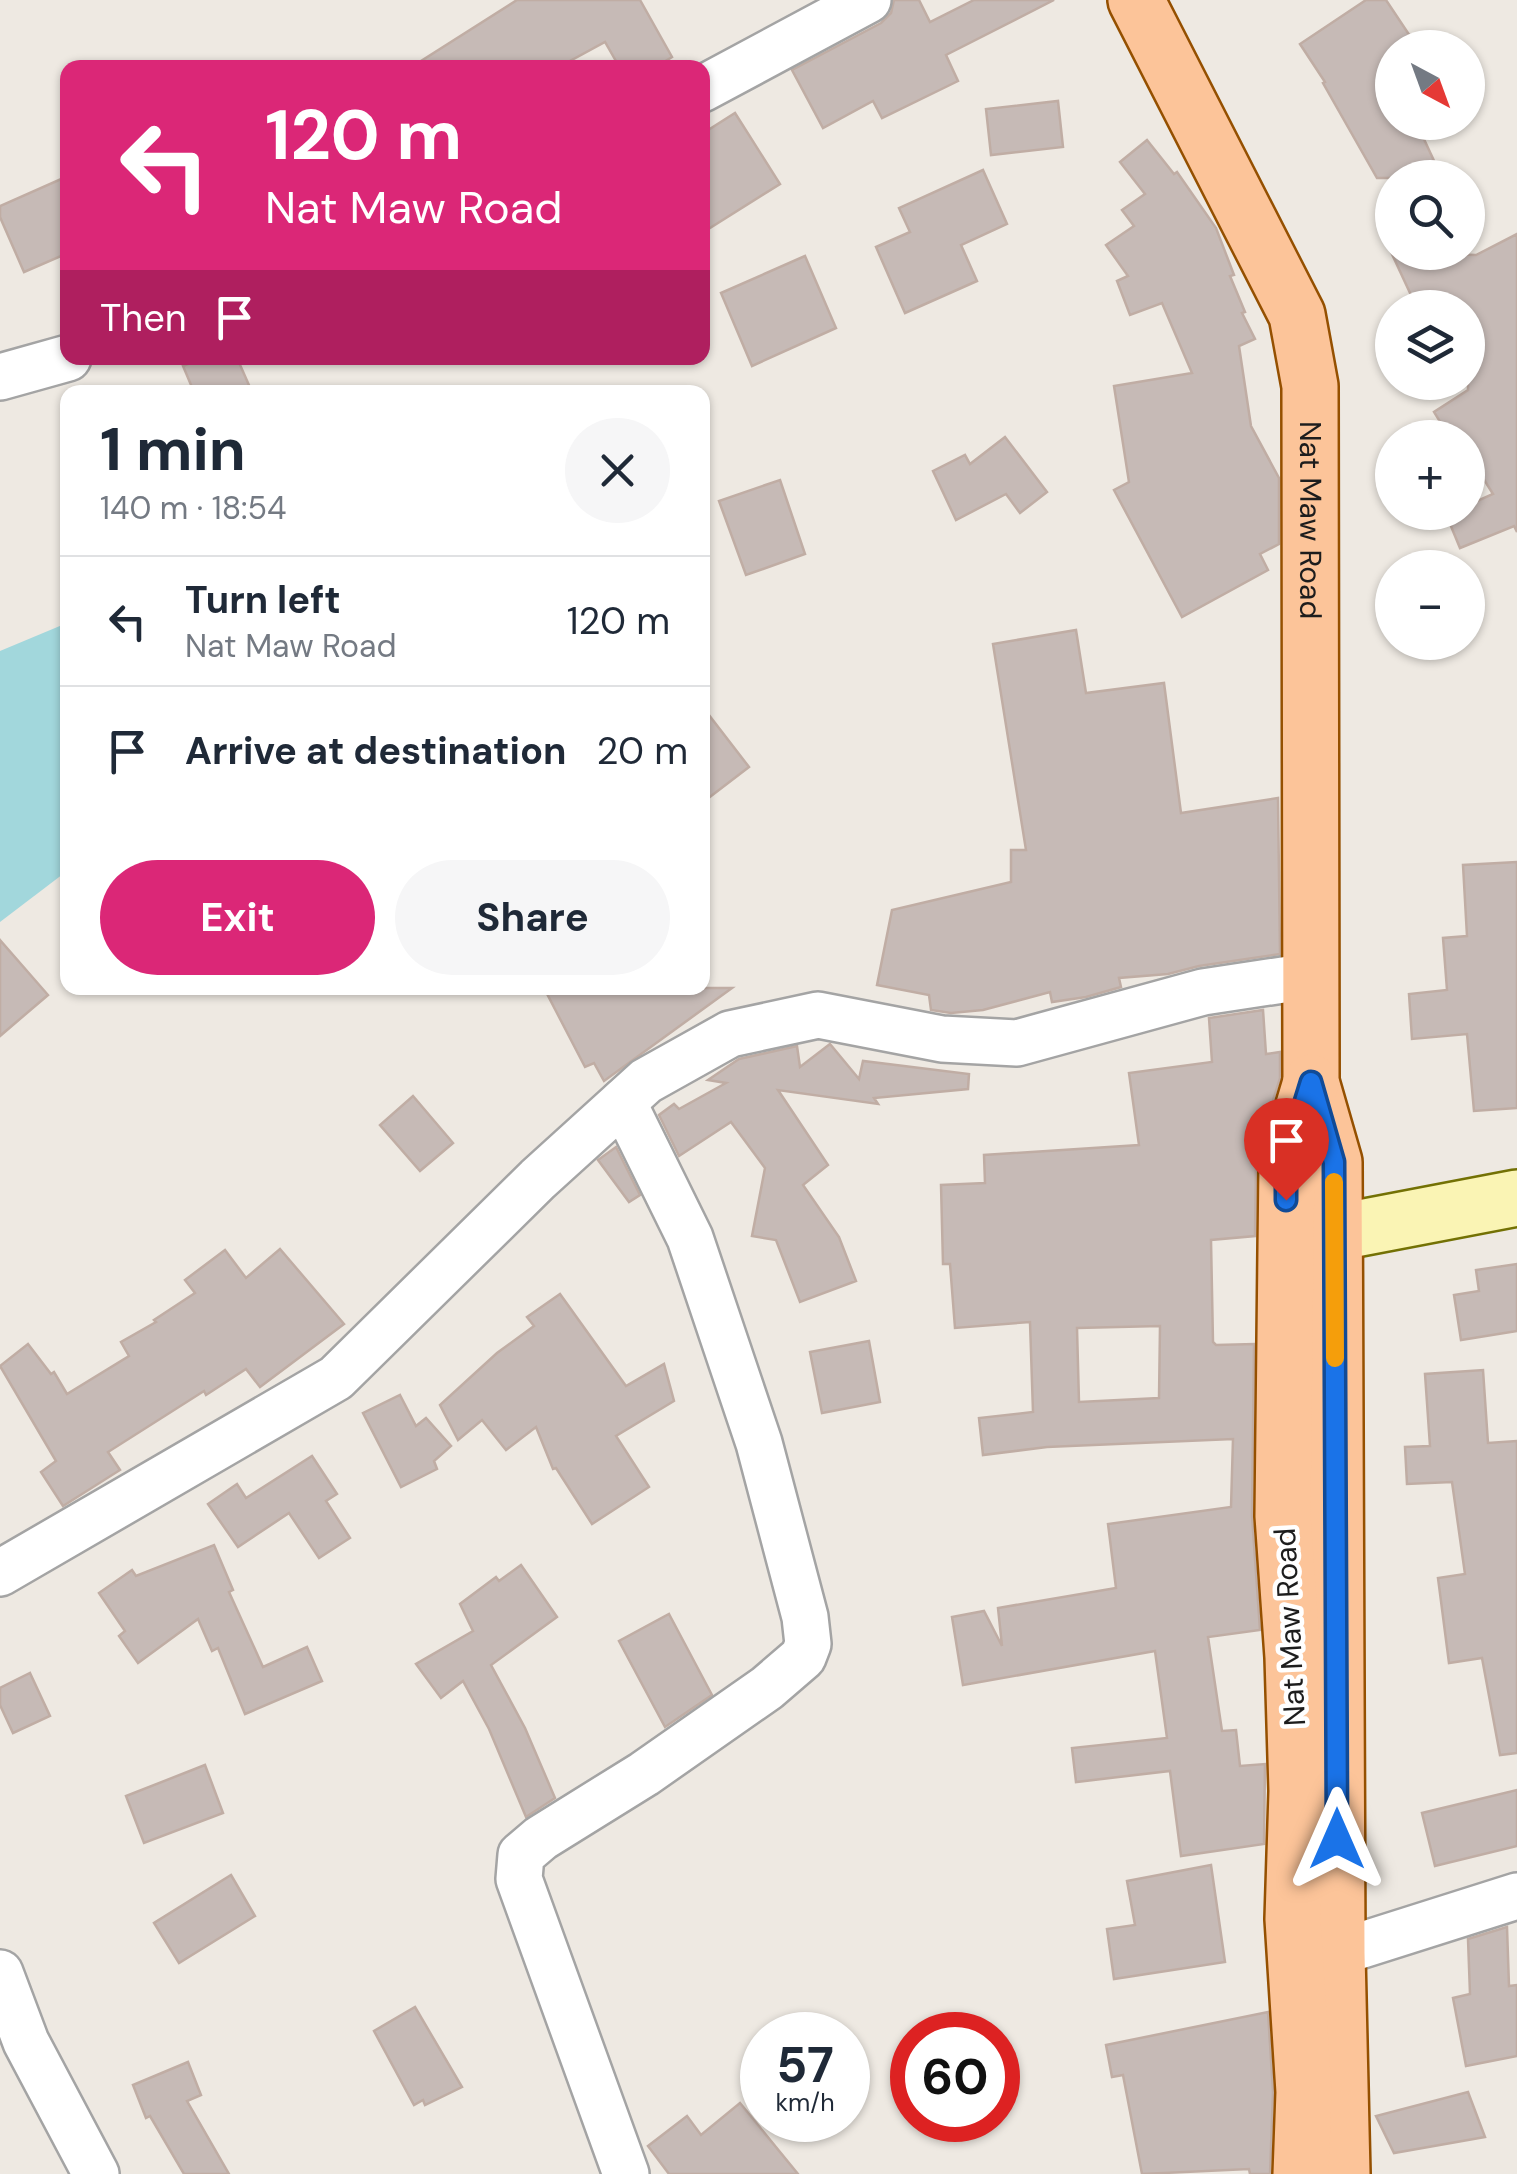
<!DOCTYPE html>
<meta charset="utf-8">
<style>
:root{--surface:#fff;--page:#f6f6f7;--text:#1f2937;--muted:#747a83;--line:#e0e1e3;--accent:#db2777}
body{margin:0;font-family:"DM Sans",sans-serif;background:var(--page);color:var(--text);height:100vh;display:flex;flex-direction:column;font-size:38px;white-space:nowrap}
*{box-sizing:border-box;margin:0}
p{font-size:32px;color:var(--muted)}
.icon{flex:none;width:55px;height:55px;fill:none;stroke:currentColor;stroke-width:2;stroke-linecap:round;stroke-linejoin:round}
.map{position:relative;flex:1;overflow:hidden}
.panel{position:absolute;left:60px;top:385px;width:650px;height:610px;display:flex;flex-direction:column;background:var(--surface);border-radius:20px;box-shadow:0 2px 8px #0004}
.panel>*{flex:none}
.banner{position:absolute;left:60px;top:60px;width:650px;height:305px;border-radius:20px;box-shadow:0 2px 8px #0004;background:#db2777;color:#fff;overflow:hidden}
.needle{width:65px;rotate:139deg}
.tools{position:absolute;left:1375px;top:30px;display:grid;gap:20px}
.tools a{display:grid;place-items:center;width:110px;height:110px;border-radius:50%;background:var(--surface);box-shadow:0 2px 8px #0004;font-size:50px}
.speed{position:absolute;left:740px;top:2012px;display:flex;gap:20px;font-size:50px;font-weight:700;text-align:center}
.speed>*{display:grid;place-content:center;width:130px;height:130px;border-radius:50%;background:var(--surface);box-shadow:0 2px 8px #0004;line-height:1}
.speed small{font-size:25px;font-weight:400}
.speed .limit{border:15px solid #d22;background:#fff;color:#111}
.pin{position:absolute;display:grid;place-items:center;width:85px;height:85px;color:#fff;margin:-102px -42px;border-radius:50% 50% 50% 0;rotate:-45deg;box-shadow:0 0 10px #0007}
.pin .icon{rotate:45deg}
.me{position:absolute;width:110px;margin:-55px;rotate:0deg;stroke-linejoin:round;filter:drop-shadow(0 0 8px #0008)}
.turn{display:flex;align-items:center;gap:35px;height:210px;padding:0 40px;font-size:45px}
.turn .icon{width:130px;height:130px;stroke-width:2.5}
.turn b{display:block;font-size:70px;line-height:85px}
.then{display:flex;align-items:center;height:95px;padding:0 40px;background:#0003;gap:20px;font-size:38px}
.round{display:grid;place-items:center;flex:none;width:105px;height:105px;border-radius:52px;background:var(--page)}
.headline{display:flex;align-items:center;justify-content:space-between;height:170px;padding:0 40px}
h1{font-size:60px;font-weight:700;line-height:75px}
.action{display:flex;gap:20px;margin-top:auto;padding:20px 40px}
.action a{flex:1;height:115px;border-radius:60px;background:var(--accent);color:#fff;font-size:40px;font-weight:700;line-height:115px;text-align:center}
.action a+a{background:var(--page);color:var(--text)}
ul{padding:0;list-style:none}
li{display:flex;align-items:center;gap:30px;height:130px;padding:0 40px;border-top:2px solid var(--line)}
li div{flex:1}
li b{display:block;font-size:38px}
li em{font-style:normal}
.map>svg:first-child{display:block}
</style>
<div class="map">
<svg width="1517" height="2174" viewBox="0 0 1517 2174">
<rect width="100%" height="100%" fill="#eee9e2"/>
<polygon fill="#a2d7dc" points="67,623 67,871 0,922 0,651"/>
<g fill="#c6bab6" stroke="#c0ada4" stroke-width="2.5" fill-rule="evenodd">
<polygon points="517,0 640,0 672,57 654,68 620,68 605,42 557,68 410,68"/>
<polygon points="894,0 919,0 930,22 974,0 1054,0 946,55 958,81 882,118 873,101 823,128 792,70 881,23 891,13"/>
<polygon points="1366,0 1386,0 1418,48 1392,48 1392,122 1416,122 1442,178 1377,178 1323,83 1325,82 1300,44"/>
<polygon points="1058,101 1063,147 991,155 986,109"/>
<polygon points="735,113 780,184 702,233 702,134"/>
<polygon points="1147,140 1174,174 1177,172 1216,228 1234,275 1230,276 1245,312 1242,313 1255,339 1239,346 1251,426 1279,478 1279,544 1260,554 1268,570 1182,617 1114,490 1129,482 1114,386 1192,373 1162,303 1130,315 1117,281 1128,276 1106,245 1134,226 1122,210 1145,194 1120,162"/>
<polygon points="983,170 1007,224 961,245 977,281 905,313 876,247 910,232 899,208"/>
<polygon points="68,176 68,253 24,272 0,217 0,206"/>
<polygon points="1517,234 1517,532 1514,526 1460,548 1446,514 1468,512 1468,505 1493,494 1468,454 1468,438 1450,438 1434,412 1468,390 1468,308 1417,308 1391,252 1476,255"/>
<polygon points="805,256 836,328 752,366 721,293"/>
<polygon points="203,358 237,358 252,392 194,392 183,366"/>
<polygon points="1005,437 1047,492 1020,513 1006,494 956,520 933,471 965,455 970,464"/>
<polygon points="780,480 805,554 746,575 719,501"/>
<polygon points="1076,630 1086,693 1164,683 1181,813 1278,798 1280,954 1199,966 1168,974 1119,978 1121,987 1086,997 1052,1002 1050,992 983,1010 951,1013 931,1010 929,995 877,985 892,910 1011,882 1011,850 1026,850 993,644"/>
<polygon points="702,706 749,767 702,803"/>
<polygon points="1517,862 1517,1108 1474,1111 1467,1034 1412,1039 1409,994 1447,990 1443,938 1467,936 1463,865"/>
<polygon points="0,940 48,995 0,1036"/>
<polygon points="544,988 732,988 604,1081 594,1063 585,1067"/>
<path d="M1263,1010L1266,1054L1280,1052V1078L1270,1110L1258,1112L1261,1142L1256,1163L1255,1236L1211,1240L1213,1342L1216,1345L1254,1344L1252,1516L1260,1630L1208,1637L1222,1731L1236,1730L1240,1766L1265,1764L1264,1844L1181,1856L1170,1771L1076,1782L1072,1748L1167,1738L1155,1651L963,1685L952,1617L984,1611L1002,1646L998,1608L1116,1588L1108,1524L1231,1507L1233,1439L1047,1447L983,1455L979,1418L1033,1412L1030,1322L955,1328L950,1264H943L941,1185L985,1183L984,1155L1139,1145L1129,1073L1212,1062L1209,1018ZM1160,1326L1159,1398L1079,1402L1077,1328Z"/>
<polygon points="830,1044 859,1079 863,1061 969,1074 968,1089 874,1098 878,1104 778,1090 828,1165 803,1185 839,1237 856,1281 800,1302 776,1240 752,1236 765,1168 731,1122 679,1156 659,1115 674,1104 679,1109 726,1083 708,1080 739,1059 797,1046 800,1067"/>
<polygon points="413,1096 453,1143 420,1171 380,1125"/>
<polygon points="616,1147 640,1195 629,1202 598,1160"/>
<polygon points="280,1249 344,1324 260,1387 246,1369 206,1395 204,1391 108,1452 120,1470 63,1506 41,1472 56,1461 0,1366 28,1344 51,1374 54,1372 67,1394 129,1356 121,1342 156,1322 154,1320 195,1293 185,1280 225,1250 246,1278"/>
<polygon points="1517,1264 1517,1331 1461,1340 1454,1295 1479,1291 1476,1270"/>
<polygon points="560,1294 626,1386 664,1364 674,1401 616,1436 649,1487 592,1524 556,1468 553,1469 536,1427 506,1450 482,1420 458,1440 440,1405 497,1353 534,1326 527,1317"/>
<polygon points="869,1341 880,1402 822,1413 810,1352"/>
<polygon points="1483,1370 1488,1443 1517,1441 1517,1753 1500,1755 1482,1658 1449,1663 1438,1578 1465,1574 1452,1482 1407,1484 1405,1447 1430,1446 1425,1374"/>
<polygon points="400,1395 416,1426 426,1418 451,1446 434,1461 437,1469 401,1487 363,1413"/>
<polygon points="312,1456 337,1494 326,1501 350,1538 319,1558 289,1513 238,1547 208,1504 237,1484 246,1498"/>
<polygon points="214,1545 233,1590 229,1592 263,1667 307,1647 322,1681 245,1714 218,1648 212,1651 198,1619 138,1663 119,1636 125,1631 99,1593 132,1570 136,1576"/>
<polygon points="521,1565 557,1617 491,1665 525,1728 555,1798 526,1817 489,1729 463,1681 441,1698 416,1664 473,1631 460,1604 496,1577 499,1581"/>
<polygon points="669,1614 712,1695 665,1727 619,1641"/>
<polygon points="30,1673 50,1716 13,1733 0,1705 0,1688"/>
<polygon points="205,1765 223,1813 144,1843 126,1796"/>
<polygon points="1517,1790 1517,1846 1435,1866 1422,1813"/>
<polygon points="1211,1865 1225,1962 1114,1979 1107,1929 1135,1925 1127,1881"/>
<polygon points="231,1875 255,1916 179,1963 154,1923"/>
<polygon points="1507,1927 1509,1986 1517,1985 1517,2056 1466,2066 1453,1998 1470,1994 1468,1939"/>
<polygon points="415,2007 462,2087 425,2105 423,2100 414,2105 374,2031"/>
<polygon points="1268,2012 1273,2092 1270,2174 1250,2174 1249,2169 1142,2174 1123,2075 1112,2077 1106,2045"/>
<polygon points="188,2062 201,2095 187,2101 229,2174 184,2174 150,2116 146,2118 133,2085"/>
<polygon points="1468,2092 1485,2137 1394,2153 1376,2116"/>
<polygon points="740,2103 798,2174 669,2174 648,2146 687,2116 701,2135"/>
</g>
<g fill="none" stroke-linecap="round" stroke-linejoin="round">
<defs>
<g id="street">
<polyline points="702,89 868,0"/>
<polyline points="0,377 68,358"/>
<polyline points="623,1102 690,1238 759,1443 805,1617 808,1644 803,1657 767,1688 644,1774 541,1838 521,1855 519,1879 626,2174"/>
<polyline points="0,1573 336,1378 538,1179 646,1081 730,1034 818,1015 942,1039 1017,1043 1203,992 1309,976"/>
<polyline points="1337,1953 1517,1896"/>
<polyline points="0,1973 26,2042 96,2174"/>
</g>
<polyline id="secondary" points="1289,1237 1334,1233 1517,1198"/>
<g id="primary">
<path id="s1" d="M1136,0L1297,315L1310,386L1311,1082L1334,1162L1337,1953L1342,2174"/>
<polyline points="1301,2174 1304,2092 1293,1919 1297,1791 1293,1657 1283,1516 1287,1163 1311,1082"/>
</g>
</defs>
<use href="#street" stroke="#a4a4a4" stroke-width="50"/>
<use href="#secondary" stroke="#737104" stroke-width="60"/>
<use href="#primary" stroke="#955000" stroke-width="60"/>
<use href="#street" stroke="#fff" stroke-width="45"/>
<use href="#secondary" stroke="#faf4b4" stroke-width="55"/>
<use href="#primary" stroke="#fcc499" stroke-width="55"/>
</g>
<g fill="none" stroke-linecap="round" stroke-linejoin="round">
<defs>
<polyline id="route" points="1286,1200 1286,1163 1311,1082 1334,1162 1337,1839"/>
</defs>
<use href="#route" stroke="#114b97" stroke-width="25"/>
<use href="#route" stroke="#1a73e8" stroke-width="18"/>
<polyline stroke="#f59e0b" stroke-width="18" points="1334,1182 1335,1358"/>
</g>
<g text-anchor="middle" stroke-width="9" stroke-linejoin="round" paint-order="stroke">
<g font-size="30" fill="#1d1d1d" stroke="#fff">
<text dy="10" stroke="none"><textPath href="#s1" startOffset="560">Nat Maw Road</textPath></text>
<text transform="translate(1290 1627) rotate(-93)" y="10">Nat Maw Road</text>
</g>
</g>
</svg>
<div class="tools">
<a><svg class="needle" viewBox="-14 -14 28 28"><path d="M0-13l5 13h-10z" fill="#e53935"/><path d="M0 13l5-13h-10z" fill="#747a83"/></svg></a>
<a><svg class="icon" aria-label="search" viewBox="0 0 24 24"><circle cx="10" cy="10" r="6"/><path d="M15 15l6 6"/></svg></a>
<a><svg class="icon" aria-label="layers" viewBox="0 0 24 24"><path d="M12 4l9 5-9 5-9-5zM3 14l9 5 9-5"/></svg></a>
<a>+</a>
<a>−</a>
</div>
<div class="speed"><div>57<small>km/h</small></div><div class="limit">60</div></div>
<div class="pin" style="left:1286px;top:1200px;background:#d93025"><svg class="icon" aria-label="arrive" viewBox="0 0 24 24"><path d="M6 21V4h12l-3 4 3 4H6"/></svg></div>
<svg class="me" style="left:1337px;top:1839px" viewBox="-20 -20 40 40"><path d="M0-17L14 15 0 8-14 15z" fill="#1a73e8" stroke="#fff" stroke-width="4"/></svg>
<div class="banner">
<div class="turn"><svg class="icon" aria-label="left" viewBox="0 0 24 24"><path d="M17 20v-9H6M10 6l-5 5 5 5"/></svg><div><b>120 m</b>Nat Maw Road</div></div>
<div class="then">Then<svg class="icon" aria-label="arrive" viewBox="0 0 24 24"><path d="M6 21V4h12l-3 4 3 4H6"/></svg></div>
</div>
<section class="panel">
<div class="headline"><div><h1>1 min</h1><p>140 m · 18:54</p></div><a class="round"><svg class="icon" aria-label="close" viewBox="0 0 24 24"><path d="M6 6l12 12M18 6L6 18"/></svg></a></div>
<ul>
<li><svg class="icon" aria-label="left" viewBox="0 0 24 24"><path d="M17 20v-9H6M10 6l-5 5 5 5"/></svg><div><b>Turn left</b><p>Nat Maw Road</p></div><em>120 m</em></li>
<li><svg class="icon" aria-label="arrive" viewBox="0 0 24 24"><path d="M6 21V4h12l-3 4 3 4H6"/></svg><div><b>Arrive at destination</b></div><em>20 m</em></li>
</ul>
<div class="action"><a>Exit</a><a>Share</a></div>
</section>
</div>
